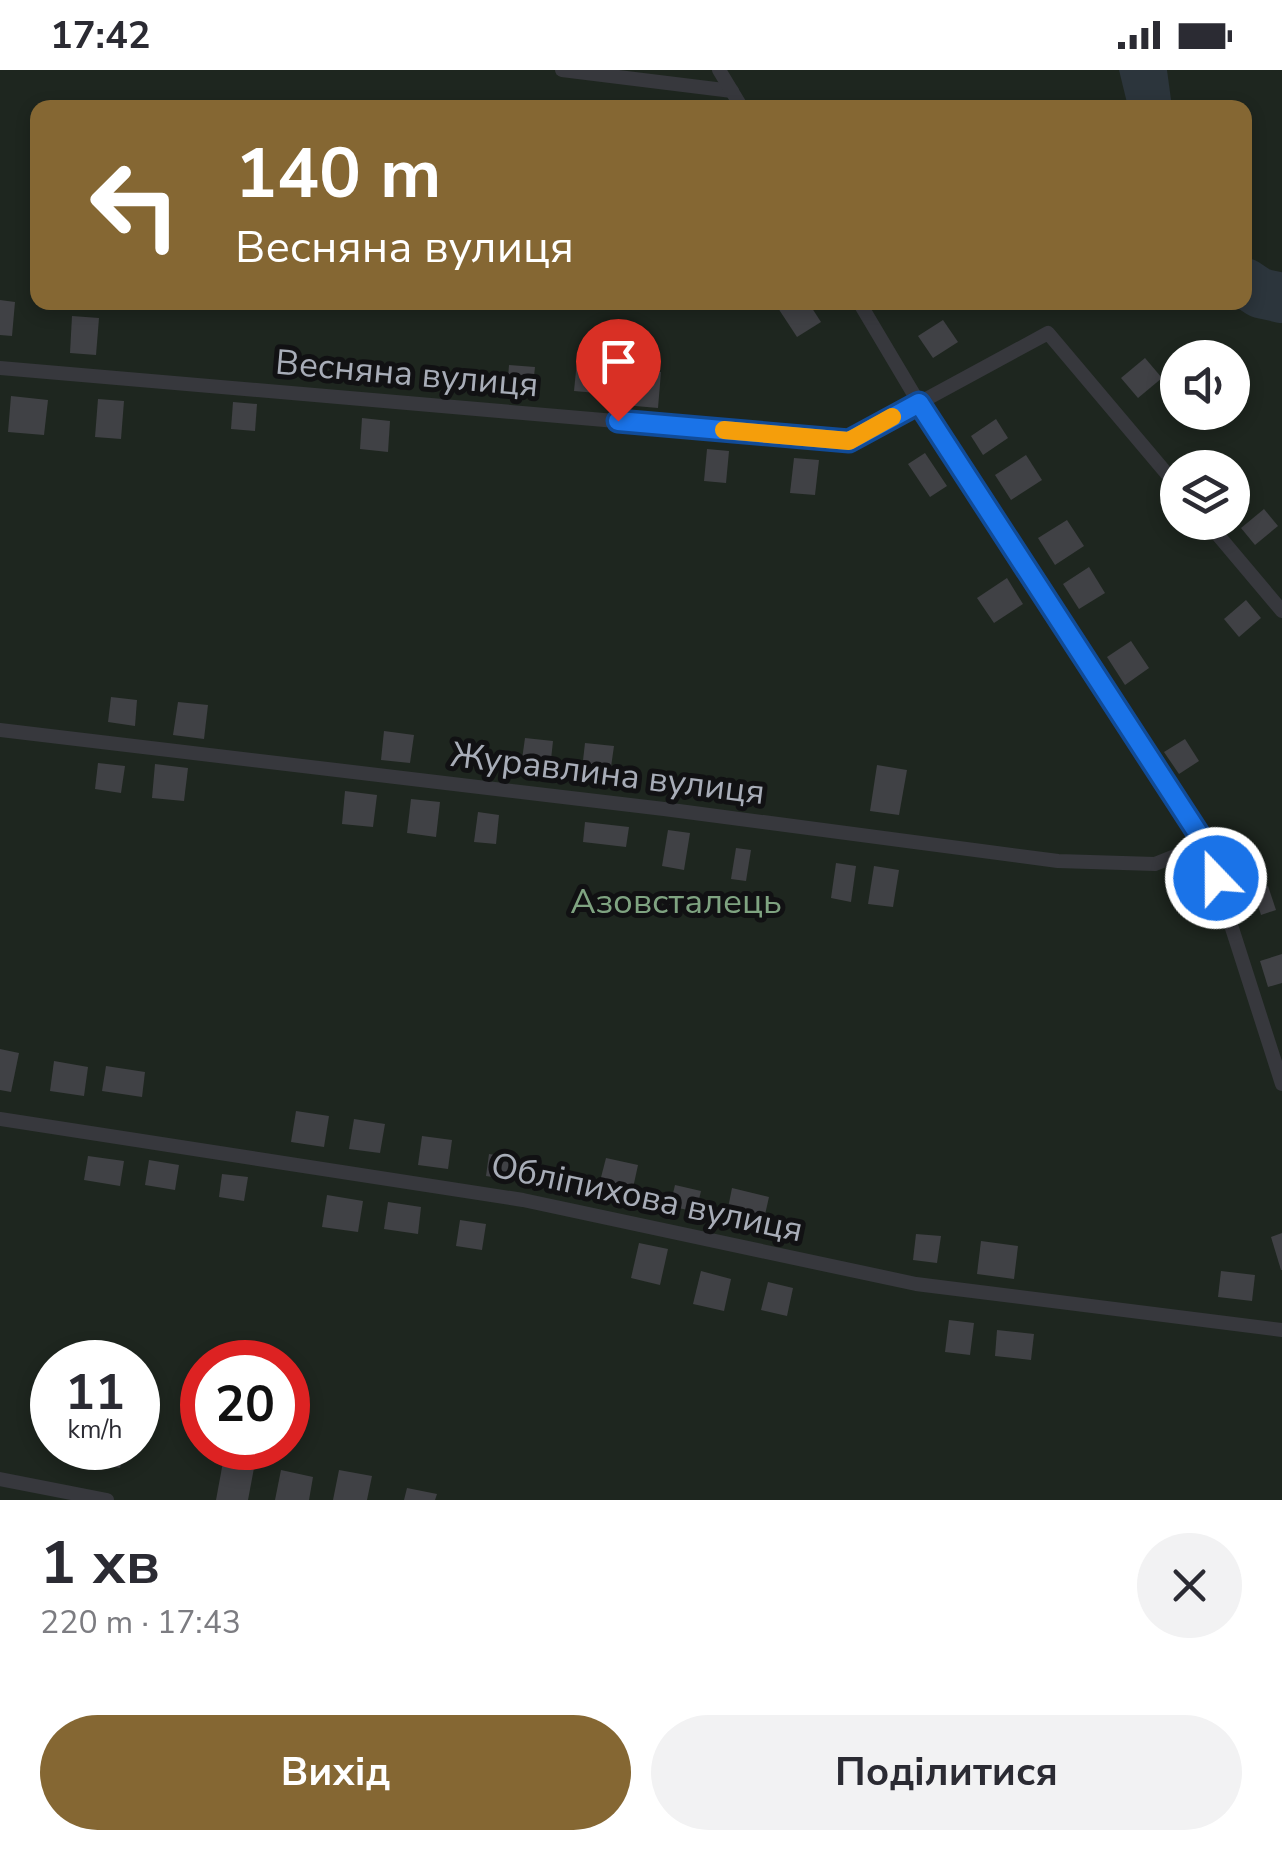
<!DOCTYPE html>
<html lang="uk">
<meta charset="utf-8">
<style>
:root{--surface:#fff;--page:#f2f2f3;--text:#2b2b33;--muted:#7c7c81;--accent:#856733}
body{margin:0;font-family:"Nunito Sans",sans-serif;background:var(--page);color:var(--text);height:100vh;display:flex;flex-direction:column;font-size:38px;white-space:nowrap}
*{box-sizing:border-box;margin:0}
p{font-size:32px;color:var(--muted)}
.icon{flex:none;width:55px;height:55px;fill:none;stroke:currentColor;stroke-width:2;stroke-linecap:round;stroke-linejoin:round}
.map{position:relative;height:1430px;overflow:hidden}
.sheet{display:flex;flex-direction:column;background:var(--surface);flex:1}
.sheet>*{flex:none}
.guide{position:absolute;left:30px;top:30px;width:1222px;height:210px;border-radius:20px;box-shadow:0 5px 15px #0003;background:#856733;color:#fff;overflow:hidden}
.controls{position:absolute;left:1160px;top:270px;display:grid;gap:20px}
.controls a{display:grid;place-items:center;width:90px;height:90px;border-radius:50%;background:var(--surface);box-shadow:0 5px 15px #0003;font-size:50px}
.speed{position:absolute;left:30px;top:1270px;display:flex;gap:20px;font-size:50px;font-weight:700;text-align:center}
.speed>*{display:grid;place-content:center;width:130px;height:130px;border-radius:50%;background:var(--surface);box-shadow:0 5px 15px #0003;line-height:1}
.speed small{font-size:25px;font-weight:400}
.speed .limit{border:15px solid #d22;background:#fff;color:#111}
.pin{position:absolute;display:grid;place-items:center;width:85px;height:85px;color:#fff;margin:-102px -42px;border-radius:50% 50% 50% 0;rotate:-45deg;box-shadow:0 0 10px #0007}
.pin .icon{rotate:45deg}
.me{position:absolute;width:110px;margin:-55px;rotate:338deg;stroke-linejoin:round;filter:drop-shadow(0 0 8px #0008)}
.turn{display:flex;align-items:center;gap:35px;height:210px;padding:0 40px;font-size:45px}
.turn .icon{width:130px;height:130px;stroke-width:2.5}
.turn b{display:block;font-size:70px;line-height:85px}
.round{display:grid;place-items:center;flex:none;width:105px;height:105px;border-radius:52px;background:var(--page)}
.overview{display:flex;align-items:center;justify-content:space-between;height:170px;padding:0 40px}
h1{font-size:60px;font-weight:700;line-height:75px}
.cta{display:flex;gap:20px;margin-top:auto;padding:20px 40px}
.cta a{flex:1;height:115px;border-radius:60px;background:var(--accent);color:#fff;font-size:40px;font-weight:700;line-height:115px;text-align:center}
.cta a+a{background:var(--page);color:var(--text)}
.status{display:flex;justify-content:space-between;align-items:center;height:70px;padding:0 50px;background:var(--surface);direction:ltr}
.status svg{height:28px;fill:currentColor}
.map>svg:first-child{display:block}
</style>
<div class="status"><b>17:42</b><svg viewBox="0 0 49 12"><path d="M0 12V9h3v3zM5 12V6h3v6zM10 12V3h3v9zM15 12V0h3v12zM26 1h20v11H26zM47 4h2v5h-2z"/></svg></div>
<div class="map">
<svg width="1282" height="1430" viewBox="0 0 1282 1430">
<rect width="100%" height="100%" fill="#161618"/>
<path fill="#1e261f" fill-rule="evenodd" d="M0,0H1282V1430H0ZM38,38H1245V232H38ZM1178,288H1232V342H1178ZM1178,398H1232V452H1178ZM52,1292H138V1378H52ZM202,1292H288V1378H202Z"/>
<polygon fill="#2c353c" points="1119,0 1167,0 1172,37 1128,37"/>
<g fill="none" stroke-linecap="round" stroke-linejoin="round">
<polyline stroke="#2c353c" stroke-width="50" points="1245,213 1260,223 1282,228"/>
</g>
<g fill="#404145">
<polygon points="0,230 15,232 12,266 0,265"/>
<polygon points="780,232 808,232 821,252 797,267 776,235"/>
<polygon points="72,246 99,248 96,285 70,283"/>
<polygon points="943,250 958,272 933,288 918,266"/>
<polygon points="1145,288 1162,308 1138,328 1121,308"/>
<polygon points="577,291 600,293 597,323 574,321"/>
<polygon points="509,295 535,297 532,325 507,322"/>
<polygon points="627,299 661,302 658,338 624,335"/>
<polygon points="11,326 48,330 44,365 8,362"/>
<polygon points="98,329 124,331 121,369 95,367"/>
<polygon points="233,332 257,334 255,361 231,359"/>
<polygon points="362,348 390,351 388,382 360,379"/>
<polygon points="996,349 1008,368 983,385 971,366"/>
<polygon points="707,379 729,381 726,413 704,411"/>
<polygon points="925,383 947,416 930,427 908,394"/>
<polygon points="1026,385 1042,410 1011,430 995,405"/>
<polygon points="794,388 819,390 815,425 790,423"/>
<polygon points="1264,439 1278,456 1255,475 1241,458"/>
<polygon points="1067,450 1084,476 1055,495 1038,468"/>
<polygon points="1089,497 1105,523 1079,539 1063,514"/>
<polygon points="1007,508 1023,534 994,553 977,528"/>
<polygon points="1246,530 1261,548 1239,567 1224,549"/>
<polygon points="1131,571 1149,598 1125,615 1107,587"/>
<polygon points="111,627 137,630 135,656 108,652"/>
<polygon points="178,632 208,635 204,669 173,665"/>
<polygon points="384,661 414,665 410,693 381,690"/>
<polygon points="525,668 553,671 549,708 520,704"/>
<polygon points="1185,669 1199,691 1179,704 1164,682"/>
<polygon points="585,673 614,676 609,711 581,708"/>
<polygon points="98,693 125,696 121,723 95,719"/>
<polygon points="155,694 188,698 184,731 152,728"/>
<polygon points="877,695 907,700 899,745 870,741"/>
<polygon points="345,721 377,725 373,757 342,754"/>
<polygon points="411,729 440,732 436,767 407,763"/>
<polygon points="478,742 499,745 496,774 474,772"/>
<polygon points="585,752 629,757 626,777 583,772"/>
<polygon points="668,760 690,763 684,800 662,796"/>
<polygon points="736,778 751,780 746,811 731,809"/>
<polygon points="836,793 856,796 851,832 831,828"/>
<polygon points="874,796 899,800 893,837 868,834"/>
<polygon points="1268,816 1276,840 1261,845 1253,820"/>
<polygon points="1282,884 1282,913 1268,917 1260,891"/>
<polygon points="0,979 19,983 11,1022 0,1020"/>
<polygon points="54,991 88,997 84,1026 50,1021"/>
<polygon points="106,996 145,1002 142,1027 102,1021"/>
<polygon points="296,1041 329,1046 324,1077 291,1072"/>
<polygon points="354,1049 385,1054 380,1083 349,1079"/>
<polygon points="422,1066 452,1070 448,1099 418,1095"/>
<polygon points="489,1084 522,1089 519,1111 486,1106"/>
<polygon points="88,1086 124,1091 120,1116 84,1110"/>
<polygon points="606,1088 638,1095 631,1127 598,1119"/>
<polygon points="149,1090 179,1095 175,1120 145,1115"/>
<polygon points="222,1104 248,1107 244,1131 219,1127"/>
<polygon points="675,1115 701,1121 696,1142 670,1136"/>
<polygon points="732,1118 769,1127 761,1162 725,1153"/>
<polygon points="327,1125 363,1131 358,1162 322,1157"/>
<polygon points="388,1132 421,1137 418,1164 384,1159"/>
<polygon points="460,1150 486,1154 482,1180 456,1176"/>
<polygon points="1282,1163 1282,1200 1281,1200 1271,1167"/>
<polygon points="916,1164 941,1166 937,1193 913,1190"/>
<polygon points="981,1171 1018,1176 1014,1209 977,1204"/>
<polygon points="639,1173 668,1179 660,1215 631,1208"/>
<polygon points="701,1201 731,1209 724,1241 693,1234"/>
<polygon points="1221,1201 1255,1205 1252,1231 1218,1227"/>
<polygon points="768,1212 793,1218 787,1246 761,1240"/>
<polygon points="949,1250 974,1253 970,1285 945,1282"/>
<polygon points="997,1260 1034,1264 1031,1290 995,1286"/>
<polygon points="92,1378 124,1378 120,1398 90,1392"/>
<polygon points="223,1392 254,1398 248,1430 216,1430"/>
<polygon points="281,1400 313,1407 309,1430 275,1430"/>
<polygon points="339,1400 372,1406 367,1430 333,1430"/>
<polygon points="407,1418 437,1424 435,1430 404,1430"/>
</g>
<g fill="none" stroke-linecap="round" stroke-linejoin="round">
<g stroke="#37383d" stroke-width="14">
<polyline points="562,0 732,21"/>
<polyline points="719,0 742,38"/>
<polyline points="859,232 919,333 1205,774 1282,1014"/>
<polyline points="0,298 849,371 1048,263 1178,417"/>
<polyline points="1207,452 1282,541"/>
<polyline points="0,660 664,739 1058,791 1155,794 1205,774"/>
<polyline points="0,1049 523,1130 916,1214 1282,1260"/>
<polyline points="0,1409 107,1430"/>
</g>
</g>
<g fill="none" stroke-linecap="round" stroke-linejoin="round">
<defs>
<polyline id="route" points="618,351 849,371 919,333 1205,774 1216,808"/>
</defs>
<use href="#route" stroke="#114b97" stroke-width="25"/>
<use href="#route" stroke="#1a73e8" stroke-width="18"/>
<polyline stroke="#f59e0b" stroke-width="18" points="724,360 849,371 892,347"/>
</g>
<g text-anchor="middle" stroke-width="10" stroke-linejoin="round" paint-order="stroke">
<g font-size="35" fill="#a8adb8" stroke="#111113">
<text transform="translate(407 303) rotate(5)" y="12">Весняна вулиця</text>
<text transform="translate(608 703) rotate(7)" y="12">Журавлина вулиця</text>
<text transform="translate(647 1127) rotate(12)" y="12">Обліпихова вулиця</text>
</g>
<g font-size="35" fill="#7fa381" stroke="#111113">
<text x="676" y="843">Азовсталець</text>
</g>
</g>
</svg>
<div class="controls">
<a><svg class="icon" aria-label="sound" viewBox="0 0 24 24"><path d="M4 9h4l5-4v14l-5-4H4zM17 9q2 3 0 6"/></svg></a>
<a><svg class="icon" aria-label="layers" viewBox="0 0 24 24"><path d="M12 4l9 5-9 5-9-5zM3 14l9 5 9-5"/></svg></a>
</div>
<div class="speed"><div>11<small>km/h</small></div><div class="limit">20</div></div>
<div class="pin" style="left:618px;top:351px;background:#d93025"><svg class="icon" aria-label="arrive" viewBox="0 0 24 24"><path d="M6 21V4h12l-3 4 3 4H6"/></svg></div>
<svg class="me" style="left:1216px;top:808px" viewBox="-20 -20 40 40"><circle r="17" fill="#1a73e8" stroke="#fff" stroke-width="3"/><path d="M0-11L8 9 0 5-8 9z" fill="#fff"/></svg>
<div class="guide">
<div class="turn"><svg class="icon" aria-label="left" viewBox="0 0 24 24"><path d="M17 20v-9H6M10 6l-5 5 5 5"/></svg><div><b>140 m</b>Весняна вулиця</div></div>
</div>
</div>
<section class="sheet">
<div class="overview"><div><h1>1 хв</h1><p>220 m · 17:43</p></div><a class="round"><svg class="icon" aria-label="close" viewBox="0 0 24 24"><path d="M6 6l12 12M18 6L6 18"/></svg></a></div>
<div class="cta"><a>Вихід</a><a>Поділитися</a></div>
</section>
